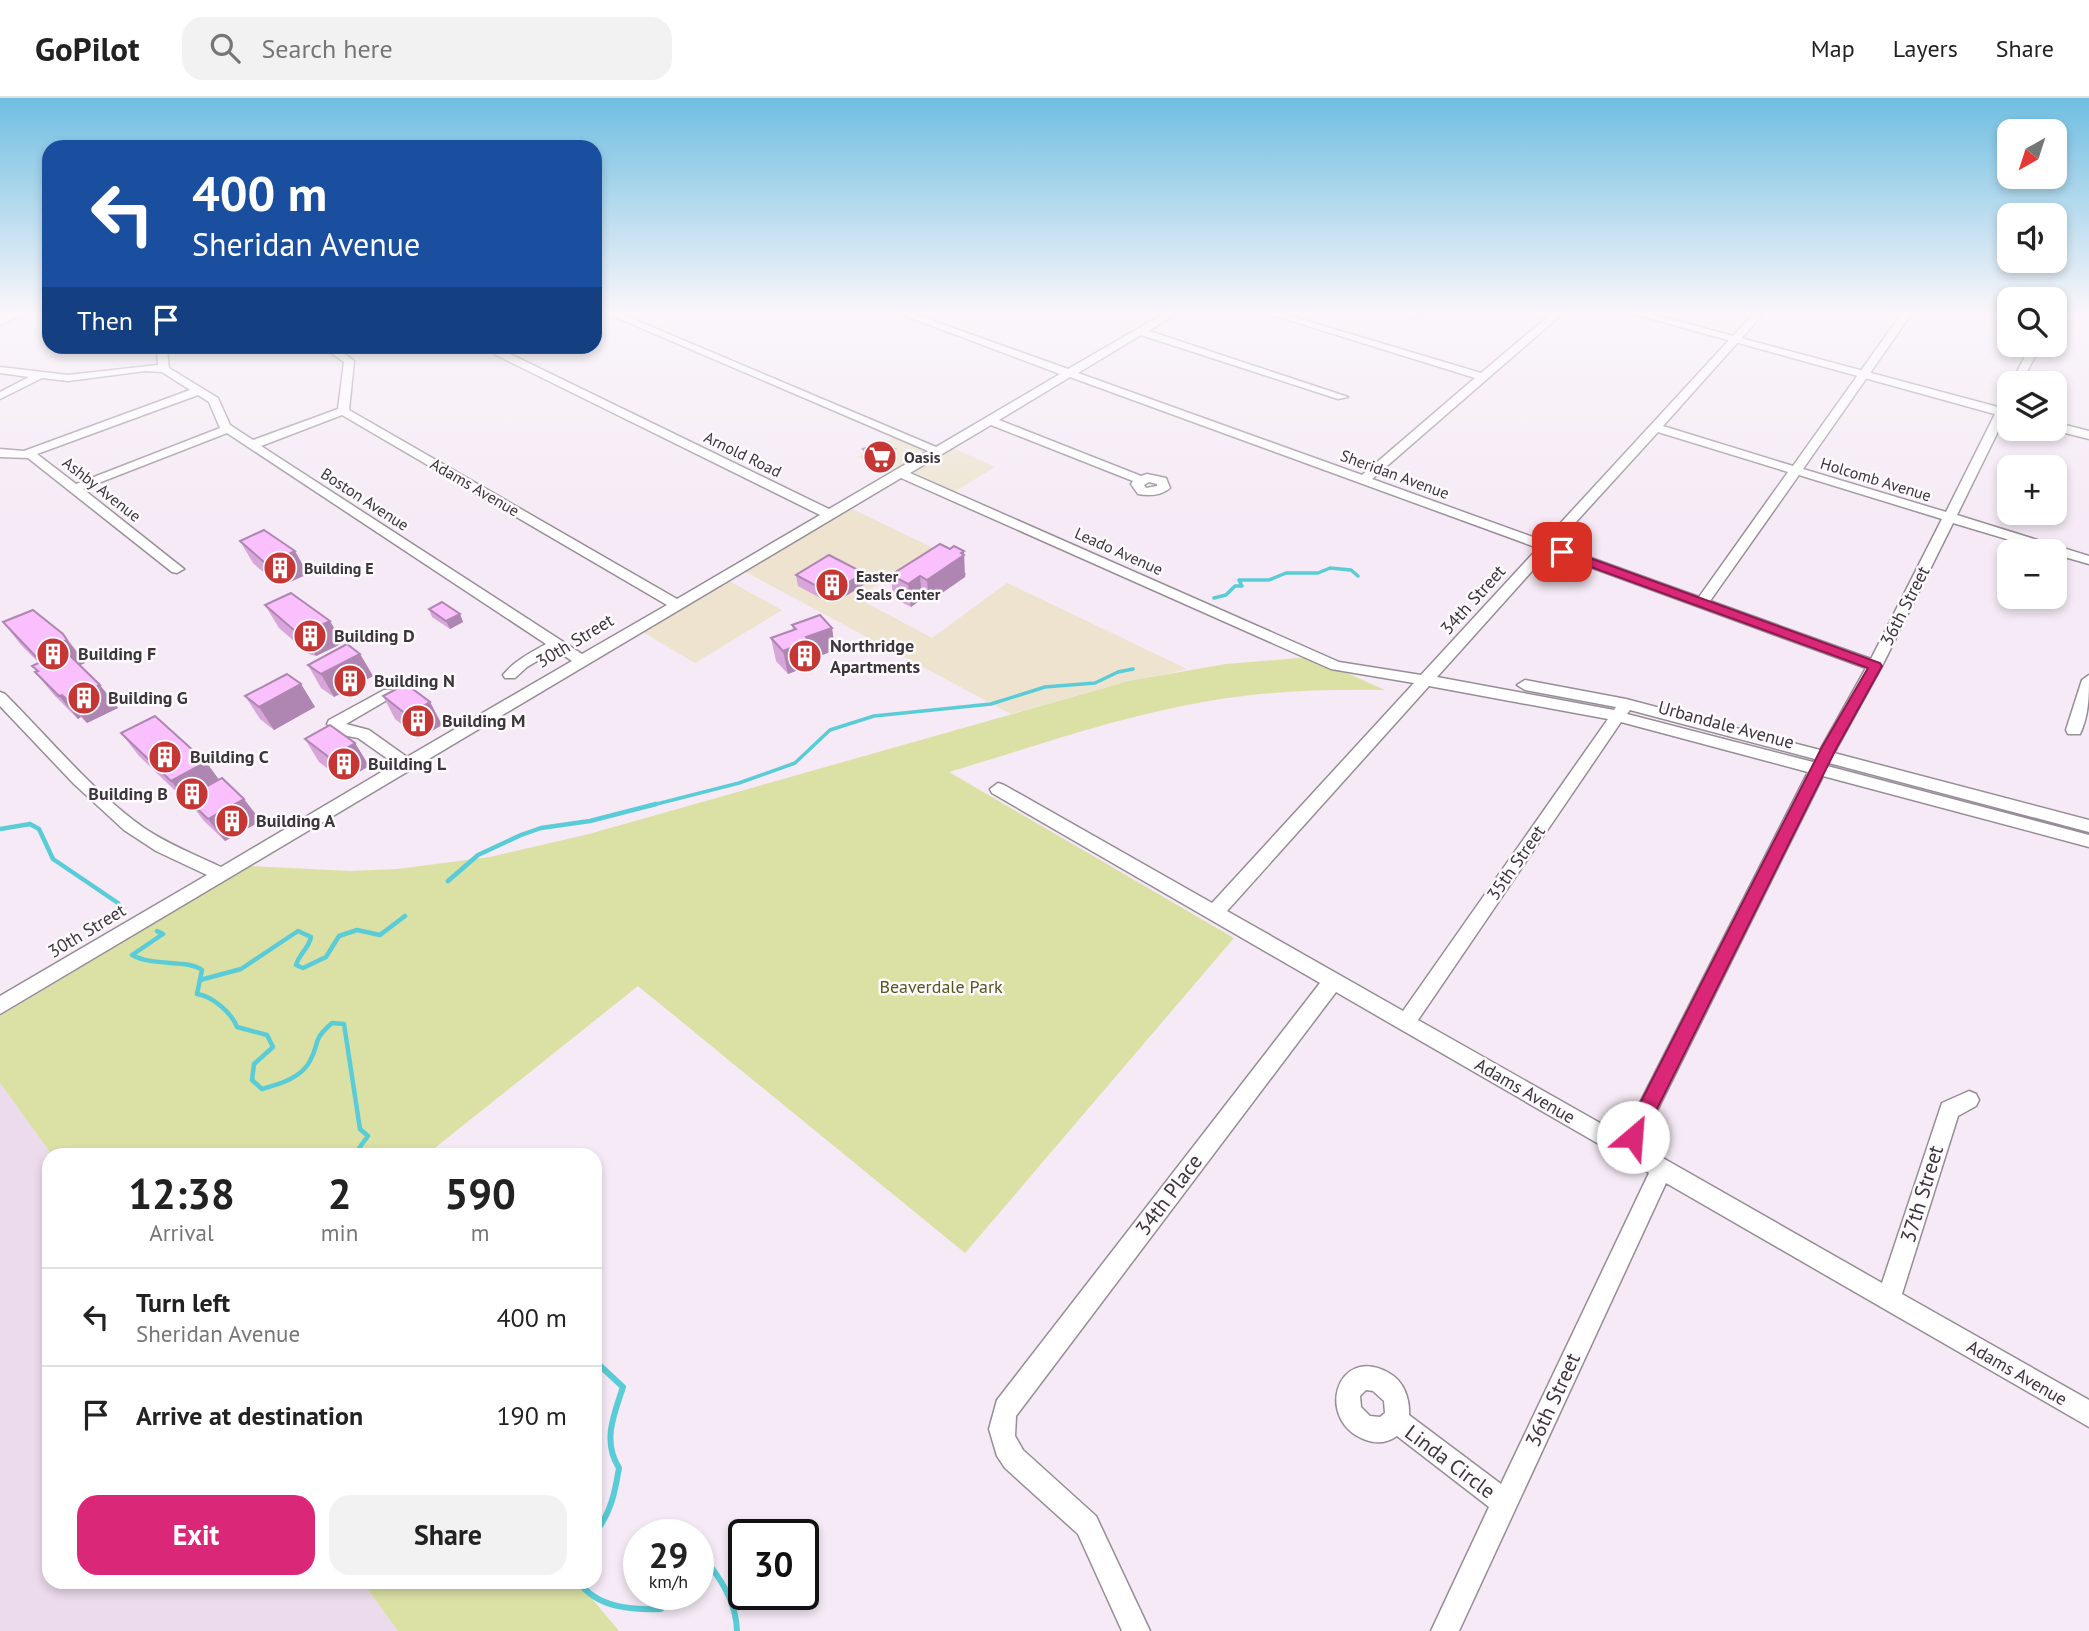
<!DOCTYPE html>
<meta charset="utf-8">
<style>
:root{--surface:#fff;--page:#f2f2f2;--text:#222;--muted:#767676;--line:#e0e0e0;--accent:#db2777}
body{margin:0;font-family:"PT Sans",sans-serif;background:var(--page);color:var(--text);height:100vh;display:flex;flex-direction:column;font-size:26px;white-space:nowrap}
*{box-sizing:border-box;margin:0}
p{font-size:23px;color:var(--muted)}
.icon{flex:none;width:38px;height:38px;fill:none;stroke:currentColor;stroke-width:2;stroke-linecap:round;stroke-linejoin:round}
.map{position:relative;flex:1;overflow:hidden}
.sheet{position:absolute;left:42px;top:1050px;width:560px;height:441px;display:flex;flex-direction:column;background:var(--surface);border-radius:21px;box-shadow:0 4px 10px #0003}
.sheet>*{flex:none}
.guide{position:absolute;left:42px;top:42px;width:560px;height:214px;border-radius:21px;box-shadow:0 4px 10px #0003;background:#1a4fa0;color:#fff;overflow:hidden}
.needle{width:46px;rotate:219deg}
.buttons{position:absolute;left:1997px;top:21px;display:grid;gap:14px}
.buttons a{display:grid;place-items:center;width:70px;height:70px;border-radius:14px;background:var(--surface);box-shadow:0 4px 10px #0003;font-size:35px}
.speed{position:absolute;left:623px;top:1421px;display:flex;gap:14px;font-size:35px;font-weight:700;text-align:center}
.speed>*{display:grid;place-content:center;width:91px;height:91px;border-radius:50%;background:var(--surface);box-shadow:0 4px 10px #0003;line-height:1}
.speed small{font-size:18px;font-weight:400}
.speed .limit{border:4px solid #111;border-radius:10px;background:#fff;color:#111}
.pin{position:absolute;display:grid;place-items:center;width:60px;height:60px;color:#fff;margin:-30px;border-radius:14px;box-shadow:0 4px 10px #0006}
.me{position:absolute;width:77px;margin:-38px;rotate:27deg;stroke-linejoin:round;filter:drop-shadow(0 0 5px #0008)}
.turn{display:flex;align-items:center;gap:24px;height:147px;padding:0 35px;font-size:32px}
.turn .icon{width:91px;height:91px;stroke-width:2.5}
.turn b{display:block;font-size:49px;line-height:60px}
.then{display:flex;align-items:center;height:66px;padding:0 35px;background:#0003;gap:14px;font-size:26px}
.eta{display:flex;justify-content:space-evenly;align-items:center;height:119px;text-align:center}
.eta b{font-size:42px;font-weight:800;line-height:49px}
.cta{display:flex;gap:14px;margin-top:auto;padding:14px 35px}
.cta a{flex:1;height:80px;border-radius:21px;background:var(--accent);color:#fff;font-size:28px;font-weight:800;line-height:80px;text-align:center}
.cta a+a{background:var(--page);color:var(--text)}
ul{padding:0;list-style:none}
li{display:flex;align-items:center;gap:21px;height:98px;padding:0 35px;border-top:2px solid var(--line)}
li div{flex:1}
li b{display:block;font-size:26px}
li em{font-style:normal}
header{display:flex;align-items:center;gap:42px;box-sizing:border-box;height:98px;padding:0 35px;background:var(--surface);border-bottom:2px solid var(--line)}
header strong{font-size:33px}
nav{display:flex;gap:38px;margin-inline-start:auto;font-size:24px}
.search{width:490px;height:63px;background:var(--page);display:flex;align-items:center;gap:18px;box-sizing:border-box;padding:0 24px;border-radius:21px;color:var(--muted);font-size:26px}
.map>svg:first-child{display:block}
</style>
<header>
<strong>GoPilot</strong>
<div class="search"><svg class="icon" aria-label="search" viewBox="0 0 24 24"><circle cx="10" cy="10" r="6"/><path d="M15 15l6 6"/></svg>Search here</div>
<nav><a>Map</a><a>Layers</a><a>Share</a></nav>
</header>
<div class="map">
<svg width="2089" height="1533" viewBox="0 0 2089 1533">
<rect width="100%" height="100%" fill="#f5eaf5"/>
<g fill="#ede3ce">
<polygon points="899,337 936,353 946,347 995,369 949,397 857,359"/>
<polygon points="844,407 933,450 857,500 932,540 1007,485 1187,571 1100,591 1011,616 742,472 727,482 782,512 695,565 636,530"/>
</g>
<polygon fill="#ebdbec" points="0,985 52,1057 49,1057 49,1484 362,1484 398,1533 0,1533"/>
<g fill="#dbe0a5">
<path d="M1311,559L1385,592C1324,591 1263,593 1203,604C1117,619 1033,649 949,674L1234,840L965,1155L638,888L426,1057H52L0,985V918L250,768L350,773L397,771L490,759L589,736L1129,583L1226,566Z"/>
<polygon points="362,1484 578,1484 619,1533 398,1533"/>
</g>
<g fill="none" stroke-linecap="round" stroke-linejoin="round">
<g stroke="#59ccd7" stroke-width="3.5">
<polyline points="1214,500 1226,497 1235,488 1242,488 1239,482 1269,482 1286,475 1318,475 1330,470 1351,472 1358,478"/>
<polyline points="649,708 739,685 795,665 830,632 874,618 991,606 1045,589 1095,585 1118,574 1133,571"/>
</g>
<g stroke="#59ccd7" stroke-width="4.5">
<polyline points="0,731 30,726 39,731 53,761 118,805 118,816"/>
<polyline points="448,783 478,757 521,737 541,730 590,723 656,706"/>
<path d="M157,833L163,836L132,857C154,869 187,861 202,872L197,896C212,898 232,915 237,929L267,937L273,949L254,966L252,982L262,991C280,986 301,980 310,963C321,942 311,944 332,925L344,926L360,1031L368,1038L354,1057"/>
<path d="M200,882L241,871L298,833L311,839C309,850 299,856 296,867L303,870L326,859L339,838L357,832L380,837L405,818"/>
</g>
<g stroke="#59ccd7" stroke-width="6">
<path d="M595,1263L623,1289C614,1317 602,1343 619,1370C615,1394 611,1415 595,1435"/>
<path d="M698,1477L711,1469C726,1489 736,1508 737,1533"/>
<path d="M579,1484C597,1510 632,1512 661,1511L675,1496"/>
</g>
<defs>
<g id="minor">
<path d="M606,215H619L936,349L1060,276L898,215H911L1068,271L1165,215H1176L1149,233L1348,299L1338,301L1141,237L1078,275L1362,377L1475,280L1266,215H1280L1481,275L1552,215H1563L1372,381L1544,443L1754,215H1764L1663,328L1793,368L1902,215H1912L1803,371L1946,414L2003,300L2009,297V311L1957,417L2089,458V466L2054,456V453H2047L1953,425L1882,568L1834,655L2089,722V734L1829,665L1827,668L2089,737V749L1823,678L1640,1047L1882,1185L1942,1005L1969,993L1976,996L1979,1002L1976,1008L1958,1018L1902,1196L2089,1302V1329L1666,1085L1459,1533H1431L1489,1409L1397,1338C1387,1345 1377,1346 1366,1342C1314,1324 1336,1245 1389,1275C1404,1283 1410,1301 1409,1317L1501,1386L1649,1075L1336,894L1016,1318L1015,1338L1023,1352L1096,1418L1150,1533H1122L1078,1436L1005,1370L997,1358L989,1331L997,1302L1320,885L992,695L990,691L998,685L1004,687L1212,805L1414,585L1331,571L901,380L0,916V898L207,777L156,753L124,732L74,686L0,608V594L5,596C50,641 92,693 144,730C168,746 195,757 221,769L395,666L358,640L337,636L327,626L329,622L384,592H394L397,595L394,598L346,626L369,632L407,659L572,563L556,552L527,569L515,580H505L503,577C514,563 530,555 546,546L227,335L83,391L184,471L177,475L172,474L28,360L0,359V351L24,353L190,292L162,274L145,273L68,283L42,280L0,301V294L29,279L0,275V269L68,277L158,267L157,253L153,248H164L167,253L169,270L218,300L230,327L253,342L338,311L344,264L321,248H334L354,263L349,312L677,501L820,417L494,256L490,248H500L502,252L829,411L928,353ZM1070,279L1538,450L1421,577L1339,564L910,375L991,327L1133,383L1131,386L1138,396C1149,398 1161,398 1170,390L1166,380L1147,376L1141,378L999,322ZM198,297L209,304L220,330L76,386L37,356ZM342,317L667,507L582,556L261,348ZM1658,334L1788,374L1699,499L1555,447ZM1799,377L1942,421L1871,561L1710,503ZM1149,384L1157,386V388L1146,390L1144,387ZM1549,454L1866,570L1820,652L1626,601L1525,582L1517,587L1525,592L1616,609L1614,612L1437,579ZM1429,588L1608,621L1403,913L1227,813ZM1630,612L1815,661L1813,664L1627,616ZM1621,624L1808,674L1623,1038L1418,922ZM1366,1292L1373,1293L1384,1303L1385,1315L1380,1319L1370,1318L1361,1309L1360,1298Z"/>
<polygon points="2031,247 2041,247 2021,285 2011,285"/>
<path d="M2089,577C2089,598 2089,617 2080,636H2068L2066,632L2082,582Z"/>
</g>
<g id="major">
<polygon points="10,215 26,215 0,227 0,219"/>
<polygon points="1630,215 1648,215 2009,312 2009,320"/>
<polygon points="2054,324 2089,333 2089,341 2049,331 2054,331"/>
</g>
</defs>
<use href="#minor" stroke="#978d97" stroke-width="3"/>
<use href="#major" stroke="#978d97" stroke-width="3"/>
<use href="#minor" fill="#fff" fill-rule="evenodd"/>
<use href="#major" fill="#fff" fill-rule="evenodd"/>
</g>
<g fill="#d7a5da">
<polygon points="1394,215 1423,215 1414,221"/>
<polygon points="863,351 895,351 895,358 883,367 864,358"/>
<polygon points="240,443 308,476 283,487 277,486 253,465"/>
<polygon points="966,475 965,479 929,504 922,501 911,509 893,500 891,477"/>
<polygon points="796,477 865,486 836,504 828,500 824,502 798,488"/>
<polygon points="265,507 343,545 316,558 309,556 279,530"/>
<polygon points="429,511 460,516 463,524 450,531 432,519"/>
<polygon points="3,524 63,536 85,565 80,567 118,610 87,625 81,619 78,621 54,597 35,574 37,573 32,568 39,565 21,547"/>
<polygon points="792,527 832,530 835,552 812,561 813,566 788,576 776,563 771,540 793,532"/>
<polygon points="360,556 373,578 334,599 321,590 308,567"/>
<polygon points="301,586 315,609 274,632 260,621 245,598"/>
<polygon points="383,598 430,604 442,627 420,640 395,621"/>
<polygon points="121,635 206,664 219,682 261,723 225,743 204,723 190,705 189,706 139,658"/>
<polygon points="305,641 355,645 369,668 344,683 319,664"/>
</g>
<g fill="#af86b1">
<polygon points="1416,215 1423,215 1414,221"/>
<polygon points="895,351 895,358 883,367 882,360"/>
<polygon points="295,453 308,476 283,487 270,465"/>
<polygon points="964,453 965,479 929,504 927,482"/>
<polygon points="864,475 865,486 836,504 834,493"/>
<polygon points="920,478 922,501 911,509 908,486"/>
<polygon points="826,488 828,500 824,502 822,491"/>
<polygon points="460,516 463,524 450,531 446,523"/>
<polygon points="330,523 343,545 316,558 303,536"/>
<polygon points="832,530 835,552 812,561 813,566 788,576 783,553 806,539"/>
<polygon points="63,536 81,559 85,565 76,569 58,546"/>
<polygon points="360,556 373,578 334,599 321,576"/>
<polygon points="301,586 315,609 274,632 259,609"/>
<polygon points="100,587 118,610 87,625 68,602"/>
<polygon points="62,597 81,619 78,621 59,598"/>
<polygon points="430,604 442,627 420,640 407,617"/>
<polygon points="355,645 369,668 344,683 330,660"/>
<polygon points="206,664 223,687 186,700 190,705 189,706 171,683"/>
<polygon points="244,701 261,723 225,743 208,721"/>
</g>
<g fill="#fac0fd" stroke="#af86b1" stroke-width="2">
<polygon points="879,344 895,351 882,360 863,351"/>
<polygon points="264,432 295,453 270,465 264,464 240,443"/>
<polygon points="940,446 950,451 954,448 964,453 961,455 964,457 927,482 920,478 908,486 891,477"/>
<polygon points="829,457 864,475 834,493 826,488 822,491 796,477"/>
<polygon points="291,495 330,523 303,536 295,533 265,507"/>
<polygon points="442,504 460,516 446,523 429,511"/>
<polygon points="33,512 63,536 67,542 58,546 100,587 68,602 62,597 59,598 35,574 38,573 32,568 41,564 3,524"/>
<polygon points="820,517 832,530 806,539 809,543 783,553 771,540 796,531 792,527"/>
<polygon points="347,546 360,556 321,576 308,567"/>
<polygon points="287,576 301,586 259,609 245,598"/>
<polygon points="406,586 430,604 407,617 383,598"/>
<polygon points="155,618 206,664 171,683 121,635"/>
<polygon points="330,627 355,645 330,660 305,641"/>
<polygon points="222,680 244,701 208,721 186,700"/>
</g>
<linearGradient id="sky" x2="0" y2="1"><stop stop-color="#6fbee1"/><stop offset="0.5" stop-color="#faf6fa"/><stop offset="1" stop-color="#faf6fa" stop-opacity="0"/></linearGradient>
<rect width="2089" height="429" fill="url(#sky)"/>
<polygon fill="#db2777" stroke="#8e194d" stroke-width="2" points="1562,450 1880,565 1882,568 1837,649 1640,1045 1633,1048 1626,1045 1623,1039 1626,1033 1822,649 1868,570 1558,457 1556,454"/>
<defs>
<symbol id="supermarket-disc" viewBox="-11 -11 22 22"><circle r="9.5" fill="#c53635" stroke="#fefafe"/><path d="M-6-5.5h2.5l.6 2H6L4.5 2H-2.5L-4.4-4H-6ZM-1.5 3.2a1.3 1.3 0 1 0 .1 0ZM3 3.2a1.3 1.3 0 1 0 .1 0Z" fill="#fff"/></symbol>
<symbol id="building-disc" viewBox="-11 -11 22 22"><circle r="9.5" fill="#c53635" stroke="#fefafe"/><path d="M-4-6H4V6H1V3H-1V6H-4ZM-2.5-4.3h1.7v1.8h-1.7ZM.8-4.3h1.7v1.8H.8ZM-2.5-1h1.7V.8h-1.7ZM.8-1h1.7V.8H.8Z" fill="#fff"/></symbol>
</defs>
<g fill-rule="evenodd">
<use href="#supermarket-disc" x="861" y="340" width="38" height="38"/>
<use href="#building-disc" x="261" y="451" width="38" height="38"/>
<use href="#building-disc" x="813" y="468" width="38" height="38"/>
<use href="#building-disc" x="291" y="519" width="38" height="38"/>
<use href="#building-disc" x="34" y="537" width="38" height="38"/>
<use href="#building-disc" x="786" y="539" width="38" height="38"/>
<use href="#building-disc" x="331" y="564" width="38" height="38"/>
<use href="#building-disc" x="65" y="581" width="38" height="38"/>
<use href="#building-disc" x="399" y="604" width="38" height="38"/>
<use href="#building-disc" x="146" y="640" width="38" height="38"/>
<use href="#building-disc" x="325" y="647" width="38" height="38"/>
<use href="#building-disc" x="173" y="677" width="38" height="38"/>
<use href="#building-disc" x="213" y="704" width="38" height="38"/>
</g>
<g text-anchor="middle" stroke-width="5" stroke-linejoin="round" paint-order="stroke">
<g font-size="16" fill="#3a363a" stroke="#fefafe">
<text transform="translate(743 356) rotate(26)" y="6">Arnold Road</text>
<text transform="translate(1395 376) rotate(20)" y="6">Sheridan Avenue</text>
<text transform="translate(1876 381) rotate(17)" y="6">Holcomb Avenue</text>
<text transform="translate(475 389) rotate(30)" y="6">Adams Avenue</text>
<text transform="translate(102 391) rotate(38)" y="6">Ashby Avenue</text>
<text transform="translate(365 401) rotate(33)" y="6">Boston Avenue</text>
<text transform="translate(1119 453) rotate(24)" y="6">Leado Avenue</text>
</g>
<g font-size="16" font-weight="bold" fill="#3a363a" stroke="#fefafe" text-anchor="start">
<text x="904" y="365">Oasis</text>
<text x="304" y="476">Building E</text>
<text x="856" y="484">Easter<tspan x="856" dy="18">Seals Center</tspan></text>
</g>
<g font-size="18" fill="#3a363a" stroke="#fefafe">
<text transform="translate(1473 502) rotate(-48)" y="6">34th Street</text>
<text transform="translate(1905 508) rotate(-63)" y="6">36th Street</text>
<text transform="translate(575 543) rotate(-31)" y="6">30th Street</text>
<text transform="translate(1726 627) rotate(15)" y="6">Urbandale Avenue</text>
<text transform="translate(1516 765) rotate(-55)" y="6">35th Street</text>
<text transform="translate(87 833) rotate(-31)" y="6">30th Street</text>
<text transform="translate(1525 993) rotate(30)" y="6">Adams Avenue</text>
<text transform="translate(2017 1275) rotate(30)" y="6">Adams Avenue</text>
</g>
<g font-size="18" font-weight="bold" fill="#3a363a" stroke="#fefafe" text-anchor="start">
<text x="334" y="544">Building D</text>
<text x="830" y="554">Northridge<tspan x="830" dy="21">Apartments</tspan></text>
<text x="78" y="562">Building F</text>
<text x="374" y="589">Building N</text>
<text x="108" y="606">Building G</text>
<text x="442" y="629">Building M</text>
<text x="190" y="665">Building C</text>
<text x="368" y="672">Building L</text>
<text x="168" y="702" text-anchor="end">Building B</text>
<text x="256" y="729">Building A</text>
</g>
<g font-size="18" fill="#55581c" stroke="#fefafe">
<text x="941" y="895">Beaverdale Park</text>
</g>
<g font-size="21" fill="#3a363a" stroke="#fefafe">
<text transform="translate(1922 1096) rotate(-73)" y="7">37th Street</text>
<text transform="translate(1169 1097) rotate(-53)" y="7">34th Place</text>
<text transform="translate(1553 1302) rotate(-65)" y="7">36th Street</text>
<text transform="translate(1450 1364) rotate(37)" y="7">Linda Circle</text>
</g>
</g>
</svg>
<div class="buttons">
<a><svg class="needle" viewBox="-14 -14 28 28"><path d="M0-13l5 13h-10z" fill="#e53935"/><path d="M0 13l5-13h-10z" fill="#767676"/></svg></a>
<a><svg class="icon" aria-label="sound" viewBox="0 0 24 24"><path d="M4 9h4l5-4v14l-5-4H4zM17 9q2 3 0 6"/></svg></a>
<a><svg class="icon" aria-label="search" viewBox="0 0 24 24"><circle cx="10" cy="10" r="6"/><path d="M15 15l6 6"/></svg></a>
<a><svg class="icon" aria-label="layers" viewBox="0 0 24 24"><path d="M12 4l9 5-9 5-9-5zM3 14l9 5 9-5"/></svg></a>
<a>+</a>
<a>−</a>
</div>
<div class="speed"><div>29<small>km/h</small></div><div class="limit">30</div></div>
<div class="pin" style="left:1562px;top:454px;background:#d93025"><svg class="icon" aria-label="arrive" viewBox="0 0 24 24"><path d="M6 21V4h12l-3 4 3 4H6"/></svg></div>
<svg class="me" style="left:1633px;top:1039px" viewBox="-20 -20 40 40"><circle r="19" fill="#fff"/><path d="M0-13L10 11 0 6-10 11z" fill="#db2777"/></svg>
<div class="guide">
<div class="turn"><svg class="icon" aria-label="left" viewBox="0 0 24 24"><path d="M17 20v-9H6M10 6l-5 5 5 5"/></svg><div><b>400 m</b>Sheridan Avenue</div></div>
<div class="then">Then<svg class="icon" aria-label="arrive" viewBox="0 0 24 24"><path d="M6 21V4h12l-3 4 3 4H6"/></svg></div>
</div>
<section class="sheet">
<div class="eta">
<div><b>12:38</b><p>Arrival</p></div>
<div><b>2</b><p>min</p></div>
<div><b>590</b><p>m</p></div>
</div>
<ul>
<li><svg class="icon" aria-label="left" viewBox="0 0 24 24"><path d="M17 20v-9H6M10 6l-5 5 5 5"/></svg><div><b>Turn left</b><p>Sheridan Avenue</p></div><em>400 m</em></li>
<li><svg class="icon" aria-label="arrive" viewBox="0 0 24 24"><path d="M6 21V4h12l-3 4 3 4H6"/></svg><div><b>Arrive at destination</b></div><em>190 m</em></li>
</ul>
<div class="cta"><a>Exit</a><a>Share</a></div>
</section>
</div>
